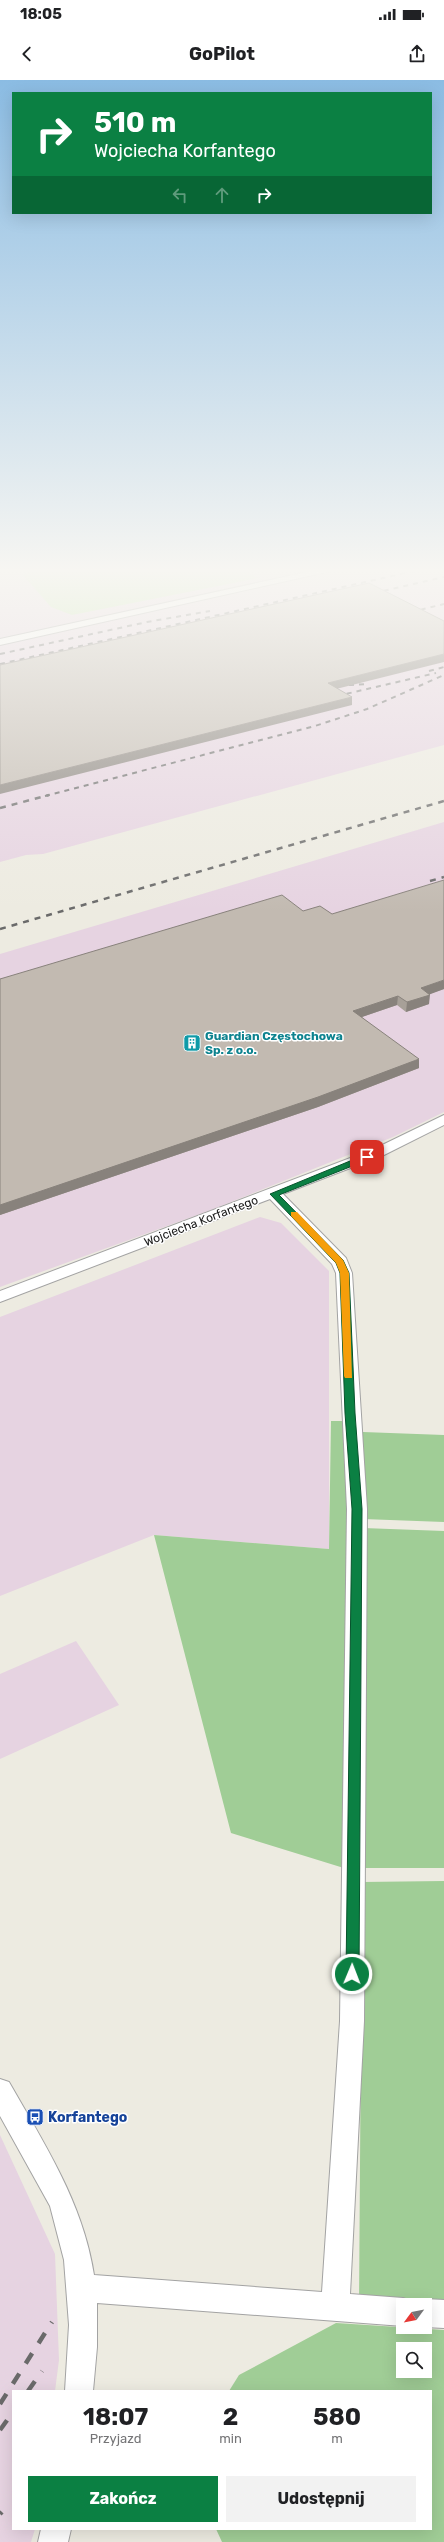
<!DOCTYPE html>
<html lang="pl">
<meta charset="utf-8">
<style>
:root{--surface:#fff;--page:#f2f2f2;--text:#202124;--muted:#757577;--accent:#0b8043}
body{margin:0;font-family:Rubik,sans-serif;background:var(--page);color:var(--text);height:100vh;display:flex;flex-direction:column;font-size:15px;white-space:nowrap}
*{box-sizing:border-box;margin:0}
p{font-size:13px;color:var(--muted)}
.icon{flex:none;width:22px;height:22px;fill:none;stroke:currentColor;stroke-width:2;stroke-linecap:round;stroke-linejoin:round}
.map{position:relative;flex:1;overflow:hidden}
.sheet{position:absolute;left:12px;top:2310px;width:420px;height:140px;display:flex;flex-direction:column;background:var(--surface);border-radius:0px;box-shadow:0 4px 16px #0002}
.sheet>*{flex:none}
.banner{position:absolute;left:12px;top:12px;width:420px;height:122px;border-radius:0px;box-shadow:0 4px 16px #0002;background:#0b8043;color:#fff;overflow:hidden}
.needle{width:26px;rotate:238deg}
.controls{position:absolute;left:396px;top:2218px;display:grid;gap:8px}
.controls a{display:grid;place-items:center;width:36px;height:36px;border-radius:0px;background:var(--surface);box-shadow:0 4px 16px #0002;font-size:20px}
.pin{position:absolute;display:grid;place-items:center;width:34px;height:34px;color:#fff;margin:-17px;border-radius:8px;box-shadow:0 2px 6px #0006}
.me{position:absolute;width:44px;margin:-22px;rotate:1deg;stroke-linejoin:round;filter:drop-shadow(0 0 3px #0008)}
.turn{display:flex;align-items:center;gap:14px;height:84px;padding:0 16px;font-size:18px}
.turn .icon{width:52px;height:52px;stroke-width:2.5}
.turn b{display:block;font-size:28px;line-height:34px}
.lanes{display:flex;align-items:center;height:38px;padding:0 16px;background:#0003;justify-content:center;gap:20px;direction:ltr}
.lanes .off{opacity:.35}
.eta{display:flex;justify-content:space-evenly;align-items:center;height:68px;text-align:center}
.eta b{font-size:24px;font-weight:700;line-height:28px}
.cta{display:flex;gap:8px;margin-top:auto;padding:8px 16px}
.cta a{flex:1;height:46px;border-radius:0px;background:var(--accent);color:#fff;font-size:16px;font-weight:700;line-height:46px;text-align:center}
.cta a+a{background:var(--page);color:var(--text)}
.status{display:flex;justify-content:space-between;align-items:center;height:28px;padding:0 20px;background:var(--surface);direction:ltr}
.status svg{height:11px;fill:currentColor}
header{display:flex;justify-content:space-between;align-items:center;height:52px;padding:0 16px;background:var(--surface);font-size:18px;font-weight:700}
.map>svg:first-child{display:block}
</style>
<div class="status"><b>18:05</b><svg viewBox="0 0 49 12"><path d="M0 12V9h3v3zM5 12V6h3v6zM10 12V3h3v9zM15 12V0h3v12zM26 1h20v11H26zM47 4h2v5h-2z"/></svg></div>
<header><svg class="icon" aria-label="back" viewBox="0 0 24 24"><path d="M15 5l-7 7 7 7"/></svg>GoPilot<svg class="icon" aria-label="share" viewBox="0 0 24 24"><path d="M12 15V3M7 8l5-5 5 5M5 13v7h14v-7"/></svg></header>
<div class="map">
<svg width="444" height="2462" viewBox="0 0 444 2462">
<rect width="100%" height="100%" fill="#edebe1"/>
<g fill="#e6d3e1">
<polygon points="12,487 444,487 444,665 43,774 26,775 0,782 0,490"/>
<polygon points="444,742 444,1032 393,1057 211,1130 0,1207 0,874"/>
<polygon points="260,1137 281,1143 329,1191 329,1469 154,1455 0,1516 0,1237"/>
<polygon points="76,1561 119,1625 0,1679 0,1594"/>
<polygon points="0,2055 55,2174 59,2280 55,2311 13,2311 13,2449 35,2449 31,2462 0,2462"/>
</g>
<polygon fill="#c0e8a6" points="53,487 238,487 258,498 72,535 51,527 22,494"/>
<g fill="#a0cd96" fill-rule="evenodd">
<polygon points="331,1341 351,1341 347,1789 231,1753 154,1455 329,1469"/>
<polygon points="363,1352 444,1355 444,1442 363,1439"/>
<polygon points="363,1448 444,1451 444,1788 362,1788"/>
<polygon points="444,1801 444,2231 425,2225 359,2226 362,1802"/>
<path d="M336,2243L444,2250V2462H222L216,2449H431V2311H229L239,2295ZM403,2269H425V2291H403Z"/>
</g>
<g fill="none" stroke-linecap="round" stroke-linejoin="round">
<defs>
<g id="minor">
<polygon points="330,487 349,487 0,565 0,559"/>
<path d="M444,1035V1045L384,1075L283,1114L346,1178L352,1193L367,1429L364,1941L350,2214L403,2218L413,2222L414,2225H403V2246L97,2223V2267L93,2311H65L69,2245L64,2180L50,2126L0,2036V1999L9,2002C45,2065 83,2123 94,2195L322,2212L340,1941L347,1429L336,1193L332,1184L270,1119L0,1222V1211L374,1069Z"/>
<polygon points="425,2219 444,2220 444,2248 425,2247 425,2225 414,2225"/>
<polygon points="41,2449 71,2449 68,2462 38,2462"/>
</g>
</defs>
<use href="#minor" stroke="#a3a3a3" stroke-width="2"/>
<use href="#minor" fill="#fff" fill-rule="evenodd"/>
<g stroke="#6a6a6a" stroke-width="2" stroke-dasharray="5 5" stroke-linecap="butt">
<polyline points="374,513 444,497"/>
<polyline points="411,532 444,524"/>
<polyline points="0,574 147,542 210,531"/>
<polyline points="0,584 432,487"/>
<polyline points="429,591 444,587"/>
<polyline points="349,605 369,604"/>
<polyline points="337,616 436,593"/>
<polyline points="45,716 315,646 367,629 444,595"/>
</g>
<g stroke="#6a6a6a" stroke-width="2.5" stroke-dasharray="6 6" stroke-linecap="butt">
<polyline points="0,728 49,715"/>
<polyline points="430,801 444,797"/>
<polyline points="0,849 444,721"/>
</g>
<g stroke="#6a6a6a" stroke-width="4.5" stroke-dasharray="12 12" stroke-linecap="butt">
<polyline points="28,2311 42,2291"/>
<polyline points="0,2324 52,2242"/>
<polyline points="0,2350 13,2332"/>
<polyline points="0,2434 2,2432"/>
</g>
</g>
<polygon fill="#a7a098" points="303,831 332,834 444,909 429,914 429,924 406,932 397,925 362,937 419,988 318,1027 0,1135 0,899"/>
<g fill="#88827c">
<polygon points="444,574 444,582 328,611 328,603"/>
<polygon points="352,617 352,625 0,714 0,705"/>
<polygon points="444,900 444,909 420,918 421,908"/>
<polygon points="430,915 429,924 406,932 407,922"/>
<polygon points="398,916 397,925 353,940 353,931"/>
<polygon points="419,979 419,988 318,1027 0,1135 0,1125"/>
</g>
<g fill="#c2bab1" stroke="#88827c">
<polygon points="369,503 444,541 444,574 328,603 352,617 0,705 0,585"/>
<polygon points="444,800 444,900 421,908 430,915 407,922 398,916 353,931 419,979 318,1017 0,1125 0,899 282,815 303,831 320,826 332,834"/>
</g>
<linearGradient id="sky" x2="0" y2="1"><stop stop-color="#8bbce3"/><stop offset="0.59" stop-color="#f7f6f2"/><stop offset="1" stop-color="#f7f6f2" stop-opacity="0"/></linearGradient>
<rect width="444" height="832" fill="url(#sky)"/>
<polygon fill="#0b8043" stroke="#07532c" points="367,1074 371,1077 370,1079 279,1115 343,1180 349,1193 355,1333 362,1429 359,1894 357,1898 352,1899 348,1898 346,1894 352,1429 345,1333 340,1193 336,1183 270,1114"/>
<polygon fill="#f59e0b" points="291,1132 297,1132 343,1180 349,1193 352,1298 345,1298 344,1296 340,1193 336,1183 291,1136"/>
<defs>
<symbol id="building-square" viewBox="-11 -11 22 22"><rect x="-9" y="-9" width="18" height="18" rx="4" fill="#0f9aa8" stroke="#fff"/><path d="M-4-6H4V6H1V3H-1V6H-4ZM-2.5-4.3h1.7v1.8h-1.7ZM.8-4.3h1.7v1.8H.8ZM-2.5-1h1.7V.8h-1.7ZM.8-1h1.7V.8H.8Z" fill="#fff"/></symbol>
<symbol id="bus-square" viewBox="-11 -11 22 22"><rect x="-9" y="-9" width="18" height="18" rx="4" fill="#1a4fb4" stroke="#fff"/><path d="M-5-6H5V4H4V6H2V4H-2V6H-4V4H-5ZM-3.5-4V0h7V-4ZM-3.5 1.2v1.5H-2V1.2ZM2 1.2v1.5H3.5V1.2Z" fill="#fff"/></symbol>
</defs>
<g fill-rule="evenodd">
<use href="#building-square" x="182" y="953" width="20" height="20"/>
<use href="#bus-square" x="25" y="2027" width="20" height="20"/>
</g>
<g text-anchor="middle" stroke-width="3" stroke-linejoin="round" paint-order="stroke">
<g font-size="12" font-weight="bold" fill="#0d838f" stroke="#fff" text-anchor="start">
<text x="205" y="960">Guardian Częstochowa<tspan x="205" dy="14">Sp. z o.o.</tspan></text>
</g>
<g font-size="12" fill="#1c1c1c" stroke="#fff">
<text transform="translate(201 1141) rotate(-21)" y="4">Wojciecha Korfantego</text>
</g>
<g font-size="14" font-weight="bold" fill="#164399" stroke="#fff" text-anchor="start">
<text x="48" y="2042">Korfantego</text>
</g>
</g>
</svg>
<div class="controls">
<a><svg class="needle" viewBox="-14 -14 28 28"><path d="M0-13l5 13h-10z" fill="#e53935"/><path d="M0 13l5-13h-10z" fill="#757577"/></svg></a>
<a><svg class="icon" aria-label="search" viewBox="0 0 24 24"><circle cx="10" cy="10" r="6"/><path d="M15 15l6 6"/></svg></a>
</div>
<div class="pin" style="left:367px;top:1077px;background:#d93025"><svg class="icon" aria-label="arrive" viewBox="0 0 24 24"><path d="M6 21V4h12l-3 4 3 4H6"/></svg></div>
<svg class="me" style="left:352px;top:1894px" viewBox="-20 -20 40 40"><circle r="17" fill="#0b8043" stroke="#fff" stroke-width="3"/><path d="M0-11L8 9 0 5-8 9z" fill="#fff"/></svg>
<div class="banner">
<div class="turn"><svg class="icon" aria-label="right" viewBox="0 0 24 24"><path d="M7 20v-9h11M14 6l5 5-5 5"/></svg><div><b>510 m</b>Wojciecha Korfantego</div></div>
<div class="lanes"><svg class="icon off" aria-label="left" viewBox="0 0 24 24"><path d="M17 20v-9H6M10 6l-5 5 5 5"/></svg><svg class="icon off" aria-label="ahead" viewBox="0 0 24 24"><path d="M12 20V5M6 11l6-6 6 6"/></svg><svg class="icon" aria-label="right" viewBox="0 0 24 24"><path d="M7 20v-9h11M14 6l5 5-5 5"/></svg></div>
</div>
<section class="sheet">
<div class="eta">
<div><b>18:07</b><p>Przyjazd</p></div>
<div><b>2</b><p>min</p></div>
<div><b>580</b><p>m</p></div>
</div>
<div class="cta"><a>Zakończ</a><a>Udostępnij</a></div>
</section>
</div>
